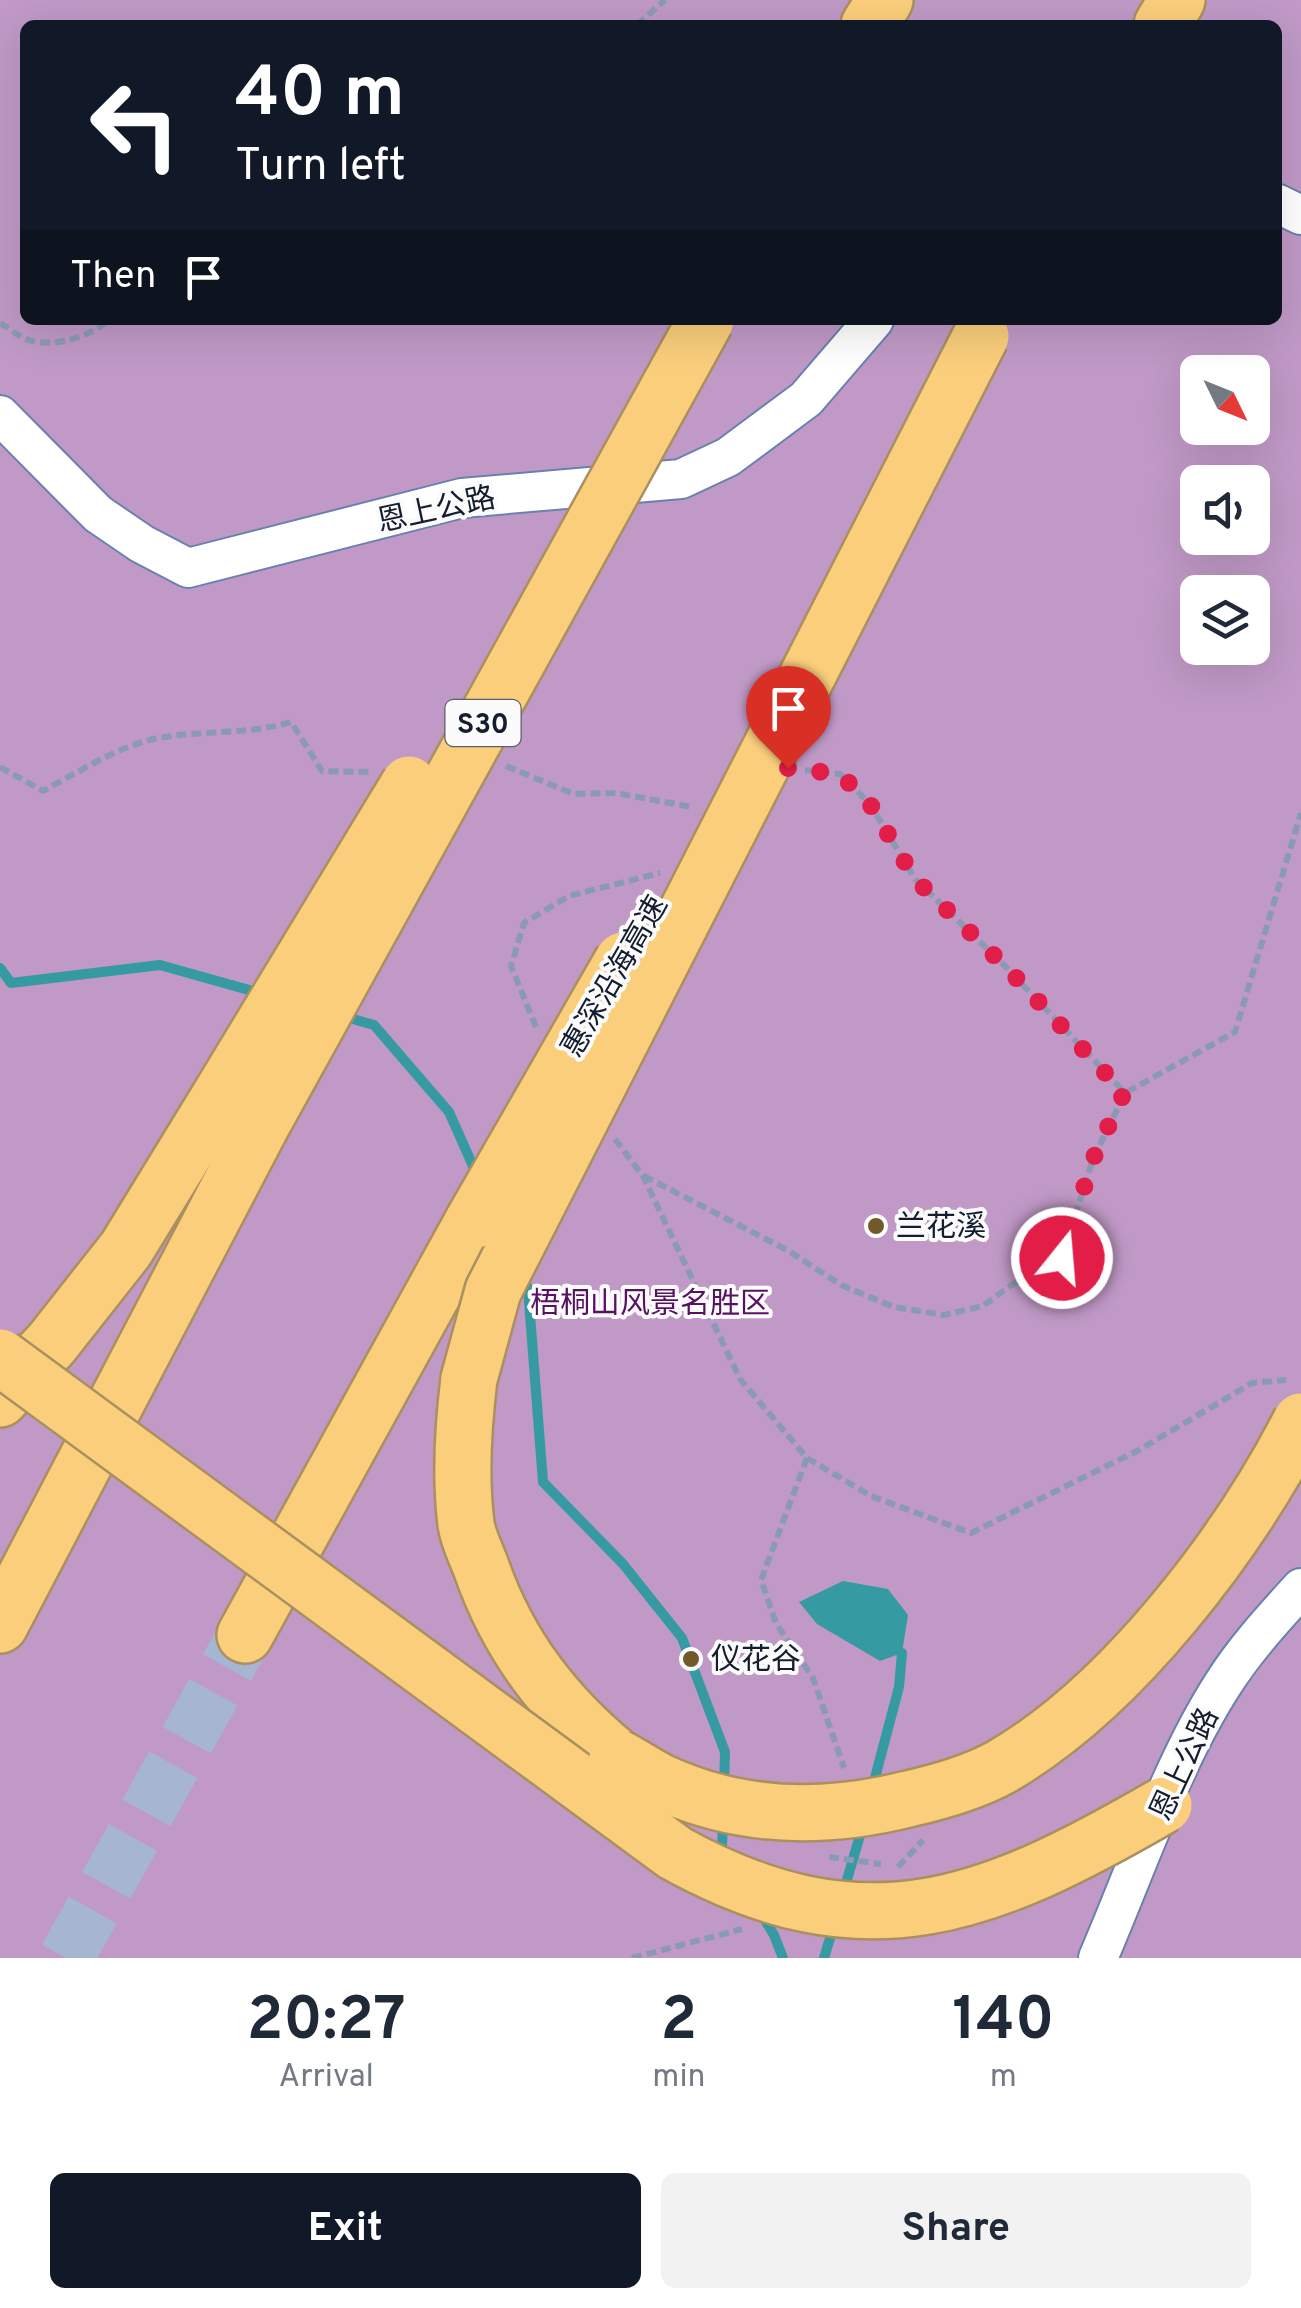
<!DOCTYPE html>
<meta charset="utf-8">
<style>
:root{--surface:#fff;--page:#f2f2f3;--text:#1f2937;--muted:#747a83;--accent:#111827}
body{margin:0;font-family:Overpass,"Noto Sans SC",sans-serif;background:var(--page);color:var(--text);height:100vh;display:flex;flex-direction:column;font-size:38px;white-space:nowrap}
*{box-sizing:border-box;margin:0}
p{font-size:32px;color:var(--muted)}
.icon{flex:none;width:55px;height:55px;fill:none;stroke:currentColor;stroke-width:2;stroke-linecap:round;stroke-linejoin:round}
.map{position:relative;height:1958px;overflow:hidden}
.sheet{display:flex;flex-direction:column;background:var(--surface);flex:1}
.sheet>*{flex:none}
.banner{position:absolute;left:20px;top:20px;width:1262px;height:305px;border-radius:15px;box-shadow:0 10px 40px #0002;background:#111827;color:#fff;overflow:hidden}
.needle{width:65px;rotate:133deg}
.controls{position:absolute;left:1180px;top:355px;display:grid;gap:20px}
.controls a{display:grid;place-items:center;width:90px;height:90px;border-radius:15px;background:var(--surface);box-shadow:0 10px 40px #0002;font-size:50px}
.pin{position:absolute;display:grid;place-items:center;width:85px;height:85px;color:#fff;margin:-102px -42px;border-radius:50% 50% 50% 0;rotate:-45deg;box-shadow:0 0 10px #0007}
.pin .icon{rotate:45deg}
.me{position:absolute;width:110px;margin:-55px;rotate:17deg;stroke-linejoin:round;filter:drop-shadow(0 0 8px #0008)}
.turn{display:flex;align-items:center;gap:35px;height:210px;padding:0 50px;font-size:45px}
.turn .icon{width:130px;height:130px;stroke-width:2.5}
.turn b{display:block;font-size:70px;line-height:85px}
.then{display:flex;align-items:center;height:95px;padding:0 50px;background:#0003;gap:20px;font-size:38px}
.eta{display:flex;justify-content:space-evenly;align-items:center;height:170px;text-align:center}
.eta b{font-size:60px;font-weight:700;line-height:70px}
.cta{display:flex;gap:20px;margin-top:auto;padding:20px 50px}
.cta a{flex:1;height:115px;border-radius:15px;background:var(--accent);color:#fff;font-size:40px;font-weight:700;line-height:115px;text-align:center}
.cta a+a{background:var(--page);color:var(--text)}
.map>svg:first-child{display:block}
</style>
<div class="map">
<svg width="1301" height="1958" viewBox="0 0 1301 1958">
<rect width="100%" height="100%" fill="#cadbf9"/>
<path fill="#c099c6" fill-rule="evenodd" d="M0,0H1301V1958H0ZM25,25H1278V320H25ZM1198,372H1252V428H1198ZM1198,482H1252V538H1198ZM1198,592H1252V648H1198Z"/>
<polygon fill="#369aa2" points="843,1581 888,1589 908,1615 902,1653 880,1661 817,1624 799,1602"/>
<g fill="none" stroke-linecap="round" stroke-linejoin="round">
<g stroke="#369aa2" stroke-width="10">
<polyline points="0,968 11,983 160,965 263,994"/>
<polyline points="342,1016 374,1025 449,1112 477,1175"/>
<polyline points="523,1278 528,1289 543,1482 623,1564 682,1638 725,1752 724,1788"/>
<polyline points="872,1789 899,1687 902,1653"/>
<polyline points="723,1820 722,1848 727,1857"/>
<polyline points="844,1890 863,1825"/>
<polyline points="759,1910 774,1935 783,1958"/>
<polyline points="824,1958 834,1925"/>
</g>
<polyline stroke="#a6b5d1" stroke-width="55" stroke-dasharray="55 28" stroke-linecap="butt" points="66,1958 245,1635"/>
<defs>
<g id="minor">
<polyline points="1278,204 1301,215"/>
<polyline points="0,415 98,514 142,544 188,568 462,498 681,479 728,457 806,399 874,320"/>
<path d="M1098,1958C1136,1870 1172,1763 1223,1684C1245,1649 1273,1619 1301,1588"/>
</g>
<g id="highway">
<polyline points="869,25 885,0"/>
<polyline points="1162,25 1177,0"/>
<path d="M469,1379C463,1427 460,1476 466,1524C468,1538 476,1554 481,1567C508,1645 554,1705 617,1757"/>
<polyline points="0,1399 52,1343 126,1249 221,1094"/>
<polyline points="0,1625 261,1126"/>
<polyline points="245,1635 473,1221"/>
</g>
</defs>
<use href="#minor" stroke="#6981af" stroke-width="42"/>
<use href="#highway" stroke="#aa9060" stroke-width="60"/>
<g stroke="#8b9ab4" stroke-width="6" stroke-dasharray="10 5" stroke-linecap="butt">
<polyline points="637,25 665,0"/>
<path d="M0,323C9,328 19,337 29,340C52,348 91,337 108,320"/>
<polyline points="506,766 574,794 616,793 692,807"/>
<path d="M0,767L43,791C79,772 118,746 158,738C202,730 248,735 291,722L322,771L369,772"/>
<polyline points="805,770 840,774 870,804 915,879 1006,967 1125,1093"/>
<polyline points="536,1027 511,966 524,923 569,896 660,873"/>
<polyline points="615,1139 643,1176 740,1379 807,1458 761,1580 776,1623 813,1678 844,1768"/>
<polyline points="644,1176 789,1251 841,1285 894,1307 944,1315 983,1306 1013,1284 1062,1257 1093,1159 1125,1093 1235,1032 1301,813"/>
<polyline points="807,1458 871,1496 971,1533 1139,1450 1252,1383 1286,1380"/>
<polyline points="829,1857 881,1864"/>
<polyline points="898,1867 923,1840"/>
<polyline points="632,1958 742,1929"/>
</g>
<use href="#minor" stroke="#fff" stroke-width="38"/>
<use href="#highway" stroke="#face7b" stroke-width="55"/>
<defs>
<g id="highway-bridge">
<polyline points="221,1094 409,784"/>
<polyline points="261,1126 706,320"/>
<polyline points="473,1221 623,960"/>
<path d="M0,1357L675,1853C865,1958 988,1907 1164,1805"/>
<polyline points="469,1379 493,1291 981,336"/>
<path d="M617,1757C635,1766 652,1779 670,1786C747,1819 828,1819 908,1799C939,1792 972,1783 1001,1767C1122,1697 1238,1544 1301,1421"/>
</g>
</defs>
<use href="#highway-bridge" stroke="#aa9060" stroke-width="60" stroke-linecap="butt"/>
<use href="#highway-bridge" stroke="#face7b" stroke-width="55"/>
</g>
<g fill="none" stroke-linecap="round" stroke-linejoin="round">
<polyline stroke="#e11d48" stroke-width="18" stroke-dasharray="0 32.4" points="788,768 840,774 870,804 915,879 1006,967 1124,1093 1093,1159 1062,1258"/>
</g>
<g fill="#72592a" stroke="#fbfbfb" stroke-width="4">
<circle cx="876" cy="1226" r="10"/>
<circle cx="691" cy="1659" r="10"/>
</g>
<g text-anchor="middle" stroke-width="8" stroke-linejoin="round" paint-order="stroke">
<rect fill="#fbfbfb" stroke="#59606c" stroke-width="2.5" x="445.5" y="700" width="75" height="46" rx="8"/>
<g font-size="28" font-weight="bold" fill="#141d2f">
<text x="483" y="733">S30</text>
</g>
<g font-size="30" fill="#141d2f" stroke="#fbfbfb">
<text transform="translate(436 509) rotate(-12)" y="10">恩上公路</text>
<text transform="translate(614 976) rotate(-60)" y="10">惠深沿海高速</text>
<text transform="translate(1184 1764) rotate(-65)" y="10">恩上公路</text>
</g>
<g font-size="30" fill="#141d2f" stroke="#fbfbfb" text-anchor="start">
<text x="896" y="1236">兰花溪</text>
<text x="711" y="1669">仪花谷</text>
</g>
<g font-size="30" fill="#581063" stroke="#fbfbfb">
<text x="650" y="1313">梧桐山风景名胜区</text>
</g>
</g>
</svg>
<div class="controls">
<a><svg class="needle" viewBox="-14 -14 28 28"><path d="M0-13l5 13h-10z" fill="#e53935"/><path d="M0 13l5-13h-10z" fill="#747a83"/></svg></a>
<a><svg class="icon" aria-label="sound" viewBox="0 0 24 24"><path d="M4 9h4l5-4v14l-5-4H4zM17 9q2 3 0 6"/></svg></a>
<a><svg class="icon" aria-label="layers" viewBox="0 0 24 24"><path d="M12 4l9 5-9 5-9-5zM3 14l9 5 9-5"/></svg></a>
</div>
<div class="pin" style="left:788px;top:768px;background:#d93025"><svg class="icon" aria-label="arrive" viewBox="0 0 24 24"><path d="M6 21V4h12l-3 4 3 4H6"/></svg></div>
<svg class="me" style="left:1062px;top:1258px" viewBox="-20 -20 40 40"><circle r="17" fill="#e11d48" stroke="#fff" stroke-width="3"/><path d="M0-11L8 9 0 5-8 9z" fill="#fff"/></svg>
<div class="banner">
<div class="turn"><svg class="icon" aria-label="left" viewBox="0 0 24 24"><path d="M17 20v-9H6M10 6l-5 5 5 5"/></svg><div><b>40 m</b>Turn left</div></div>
<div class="then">Then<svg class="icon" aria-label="arrive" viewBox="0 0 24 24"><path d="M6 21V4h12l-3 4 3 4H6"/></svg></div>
</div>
</div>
<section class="sheet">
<div class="eta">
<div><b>20:27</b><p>Arrival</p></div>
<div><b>2</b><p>min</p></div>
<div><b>140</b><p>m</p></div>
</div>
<div class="cta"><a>Exit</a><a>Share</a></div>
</section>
